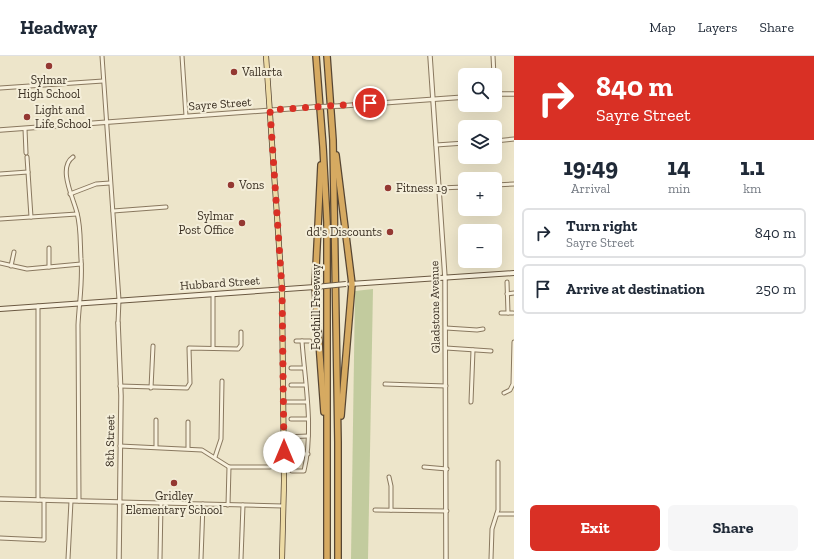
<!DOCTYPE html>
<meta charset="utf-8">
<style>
:root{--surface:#fff;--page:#f6f6f7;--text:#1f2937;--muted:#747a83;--line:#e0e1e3;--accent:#d93025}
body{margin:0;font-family:"Zilla Slab",serif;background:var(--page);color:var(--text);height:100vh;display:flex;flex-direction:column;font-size:15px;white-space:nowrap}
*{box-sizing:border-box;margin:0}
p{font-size:13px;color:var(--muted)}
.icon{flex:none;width:22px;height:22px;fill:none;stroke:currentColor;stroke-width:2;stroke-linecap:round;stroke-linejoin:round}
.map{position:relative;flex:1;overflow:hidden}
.details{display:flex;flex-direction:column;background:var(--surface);width:300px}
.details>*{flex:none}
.top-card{background:#d93025;color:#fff;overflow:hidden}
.fabs{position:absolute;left:458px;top:12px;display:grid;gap:8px}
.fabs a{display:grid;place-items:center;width:44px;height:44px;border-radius:6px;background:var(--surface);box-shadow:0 4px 16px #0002;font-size:20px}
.pin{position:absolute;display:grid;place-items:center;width:34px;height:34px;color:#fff;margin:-17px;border:2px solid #fff;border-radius:50%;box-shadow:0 1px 4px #0007}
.me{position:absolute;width:44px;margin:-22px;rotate:0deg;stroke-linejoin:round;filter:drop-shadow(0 0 3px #0008)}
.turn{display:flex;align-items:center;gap:14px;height:84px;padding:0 16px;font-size:18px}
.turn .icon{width:52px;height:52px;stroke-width:2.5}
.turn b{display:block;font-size:28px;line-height:34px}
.eta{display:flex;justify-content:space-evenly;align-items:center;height:68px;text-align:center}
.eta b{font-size:24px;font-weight:800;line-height:28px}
.button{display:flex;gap:8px;margin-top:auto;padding:8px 16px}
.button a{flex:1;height:46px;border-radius:6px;background:var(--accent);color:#fff;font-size:16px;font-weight:800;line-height:46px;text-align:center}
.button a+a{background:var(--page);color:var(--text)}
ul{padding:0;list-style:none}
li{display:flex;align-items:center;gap:12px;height:50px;margin:0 8px 6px;padding:0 8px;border:2px solid var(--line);border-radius:6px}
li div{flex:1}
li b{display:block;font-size:15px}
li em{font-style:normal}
header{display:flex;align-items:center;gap:24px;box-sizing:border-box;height:56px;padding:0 20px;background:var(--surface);border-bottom:1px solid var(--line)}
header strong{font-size:19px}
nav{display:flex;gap:22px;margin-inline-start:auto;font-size:14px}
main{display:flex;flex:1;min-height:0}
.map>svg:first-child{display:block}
</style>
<header>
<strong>Headway</strong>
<nav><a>Map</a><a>Layers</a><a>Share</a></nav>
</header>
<main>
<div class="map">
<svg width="514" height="503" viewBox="0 0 514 503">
<rect width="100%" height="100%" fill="#ede5ca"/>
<polygon fill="#c2cb9e" points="373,233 368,503 351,503 355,235"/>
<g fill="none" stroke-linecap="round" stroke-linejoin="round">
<defs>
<g id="minor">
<polyline points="102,0 119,244 118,267"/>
<polyline points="182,0 186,60"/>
<polyline points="493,0 494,19"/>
<polyline points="0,32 103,25"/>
<polyline points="25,73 26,97"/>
<polyline points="495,85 514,83"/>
<polyline points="436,89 465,87"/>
<polyline points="27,101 31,161"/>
<path d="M73,101C57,112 74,143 77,157C81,171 80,188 81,203C83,225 79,247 78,269C78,328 79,386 79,445"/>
<polyline points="0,118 28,116"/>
<polyline points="495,129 514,128"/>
<polyline points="439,132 465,131"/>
<polyline points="70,138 96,128 110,127"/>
<polyline points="113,155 166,151"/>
<polyline points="0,163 77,158"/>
<polyline points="0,207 27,213 81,208"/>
<polyline points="11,210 14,196"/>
<polyline points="49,211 49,192"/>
<polyline points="507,226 508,257"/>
<polyline points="213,238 213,292"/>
<polyline points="507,238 514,237"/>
<polyline points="38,250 38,444"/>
<polyline points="501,257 513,257"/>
<polyline points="446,272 477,274 483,273"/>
<polyline points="296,285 310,285"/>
<polyline points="446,292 491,295"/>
<polyline points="291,312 304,312"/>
<polyline points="385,328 446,330"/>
<polyline points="291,329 305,329"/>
<polyline points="120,330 187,332 190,327 189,292 238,293 241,289 241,276"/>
<polyline points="151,332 153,290"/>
<polyline points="504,337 510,334 513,328 514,286"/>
<polyline points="284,346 307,346"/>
<polyline points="471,346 473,294"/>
<polyline points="291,363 308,363"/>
<polyline points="188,366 188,392"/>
<polyline points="284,381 308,380"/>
<polyline points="120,390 202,394 229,411 270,411"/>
<polyline points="156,391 156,364"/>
<polyline points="292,398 308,398"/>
<polyline points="215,401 221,383 222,325"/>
<polyline points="424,411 447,413"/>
<path d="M292,415H304C314,373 305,327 302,285"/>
<polyline points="389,421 391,430 391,454"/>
<polyline points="120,446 283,450"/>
<polyline points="228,449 229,411"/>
<polyline points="375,454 447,455"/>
<polyline points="497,458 514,458"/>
<polyline points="0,482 44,484 44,444"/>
<polyline points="68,503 71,445"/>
<polyline points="160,503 161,447"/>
<polyline points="201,503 203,448"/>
<polyline points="241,503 243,449"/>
<polyline points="491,503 492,473 498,454 498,406"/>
</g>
<g id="tertiary">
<polyline points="430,0 445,222 446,503"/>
<polyline points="495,38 514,38"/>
<polyline points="340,50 465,41"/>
<polyline points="0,74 314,51"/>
<polyline points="118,267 121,340 119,503"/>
<polyline points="0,443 120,446"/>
</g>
<g id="secondary">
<polyline points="350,228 514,217"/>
<polyline points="0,253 315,231"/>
</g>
<polyline id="primary" points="266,0 282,233 284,425 282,503"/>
<g id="motorway">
<polyline points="316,0 323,91 327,166 327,503"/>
<polyline points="327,0 333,84 338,386 338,503"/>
<polyline points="336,99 352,228 341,360"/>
<polyline points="321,109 315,231 324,356"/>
</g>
</defs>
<use href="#minor" stroke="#89785f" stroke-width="5"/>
<use href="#tertiary" stroke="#89785f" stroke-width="5.5"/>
<use href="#secondary" stroke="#6b5942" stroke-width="6"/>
<use href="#primary" stroke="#574633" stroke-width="6"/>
<use href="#motorway" stroke="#574633" stroke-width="8"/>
<use href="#minor" stroke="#f8f1dd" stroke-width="3"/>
<use href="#tertiary" stroke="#f8f1dd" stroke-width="3.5"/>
<use href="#secondary" stroke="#f8f1dd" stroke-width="4"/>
<use href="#primary" stroke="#eddba5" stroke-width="4.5"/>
<use href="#motorway" stroke="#d6aa61" stroke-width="5.5"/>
<defs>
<polyline id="tertiary-bridge" points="314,51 340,50"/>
<polyline id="secondary-bridge" points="315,231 346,228"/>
</defs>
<use href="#tertiary-bridge" stroke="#89785f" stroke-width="5.5" stroke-linecap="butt"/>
<use href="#secondary-bridge" stroke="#6b5942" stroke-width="6" stroke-linecap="butt"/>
<use href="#tertiary-bridge" stroke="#f8f1dd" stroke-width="3.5"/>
<use href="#secondary-bridge" stroke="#f8f1dd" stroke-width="4"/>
</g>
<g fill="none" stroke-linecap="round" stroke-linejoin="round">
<polyline stroke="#d93025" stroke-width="7" stroke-dasharray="0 12.6" points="284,396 282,233 270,54 370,47"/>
</g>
<g fill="#943832" stroke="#f4eed9" stroke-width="1.5">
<circle cx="49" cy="10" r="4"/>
<circle cx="234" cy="16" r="4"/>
<circle cx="27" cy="61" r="4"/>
<circle cx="231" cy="129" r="4"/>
<circle cx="388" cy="132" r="4"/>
<circle cx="242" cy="167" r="4"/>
<circle cx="390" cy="176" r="4"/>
<circle cx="174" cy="427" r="4"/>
</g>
<g text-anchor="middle" stroke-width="4" stroke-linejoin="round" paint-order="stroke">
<g font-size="12" fill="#3a2f22" stroke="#f4eed9" text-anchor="start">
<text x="242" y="20">Vallarta</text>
<text x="49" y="28" text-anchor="middle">Sylmar<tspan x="49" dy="14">High School</tspan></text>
<text x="35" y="58">Light and<tspan x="35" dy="14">Life School</tspan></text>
<text x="239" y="133">Vons</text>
<text x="396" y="136">Fitness 19</text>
<text x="234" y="164" text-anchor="end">Sylmar<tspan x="234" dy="14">Post Office</tspan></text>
<text x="382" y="180" text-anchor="end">dd's Discounts</text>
<text x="174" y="444" text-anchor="middle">Gridley<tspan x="174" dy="14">Elementary School</tspan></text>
</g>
<g font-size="12" fill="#3a2f22" stroke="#f4eed9">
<text transform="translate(220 48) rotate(-4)" y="4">Sayre Street</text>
<text transform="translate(220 227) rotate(-4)" y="4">Hubbard Street</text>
<text transform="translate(316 251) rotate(-90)" y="4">Foothill Freeway</text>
<text transform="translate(435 251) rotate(-91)" y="4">Gladstone Avenue</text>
<text transform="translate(110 385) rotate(-89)" y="4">8th Street</text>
</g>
</g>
</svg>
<div class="fabs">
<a><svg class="icon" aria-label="search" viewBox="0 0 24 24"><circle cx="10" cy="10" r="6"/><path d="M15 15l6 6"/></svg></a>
<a><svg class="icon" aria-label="layers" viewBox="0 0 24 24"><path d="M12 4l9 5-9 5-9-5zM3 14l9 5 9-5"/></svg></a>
<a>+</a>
<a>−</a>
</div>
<div class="pin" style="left:370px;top:47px;background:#d93025"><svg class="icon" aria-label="arrive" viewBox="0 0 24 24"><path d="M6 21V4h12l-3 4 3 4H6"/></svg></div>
<svg class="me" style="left:284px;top:396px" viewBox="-20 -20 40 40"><circle r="19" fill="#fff"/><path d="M0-13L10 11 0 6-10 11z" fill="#d93025"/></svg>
</div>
<section class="details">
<div class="top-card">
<div class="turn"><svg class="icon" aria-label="right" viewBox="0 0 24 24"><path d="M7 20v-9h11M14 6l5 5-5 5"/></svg><div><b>840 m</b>Sayre Street</div></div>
</div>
<div class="eta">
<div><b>19:49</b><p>Arrival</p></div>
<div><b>14</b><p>min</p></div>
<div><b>1.1</b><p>km</p></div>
</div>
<ul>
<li><svg class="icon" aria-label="right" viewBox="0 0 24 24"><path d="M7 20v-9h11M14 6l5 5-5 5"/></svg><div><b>Turn right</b><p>Sayre Street</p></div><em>840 m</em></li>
<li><svg class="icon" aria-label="arrive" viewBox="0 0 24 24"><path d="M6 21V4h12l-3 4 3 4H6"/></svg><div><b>Arrive at destination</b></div><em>250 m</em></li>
</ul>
<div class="button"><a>Exit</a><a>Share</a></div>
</section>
</main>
